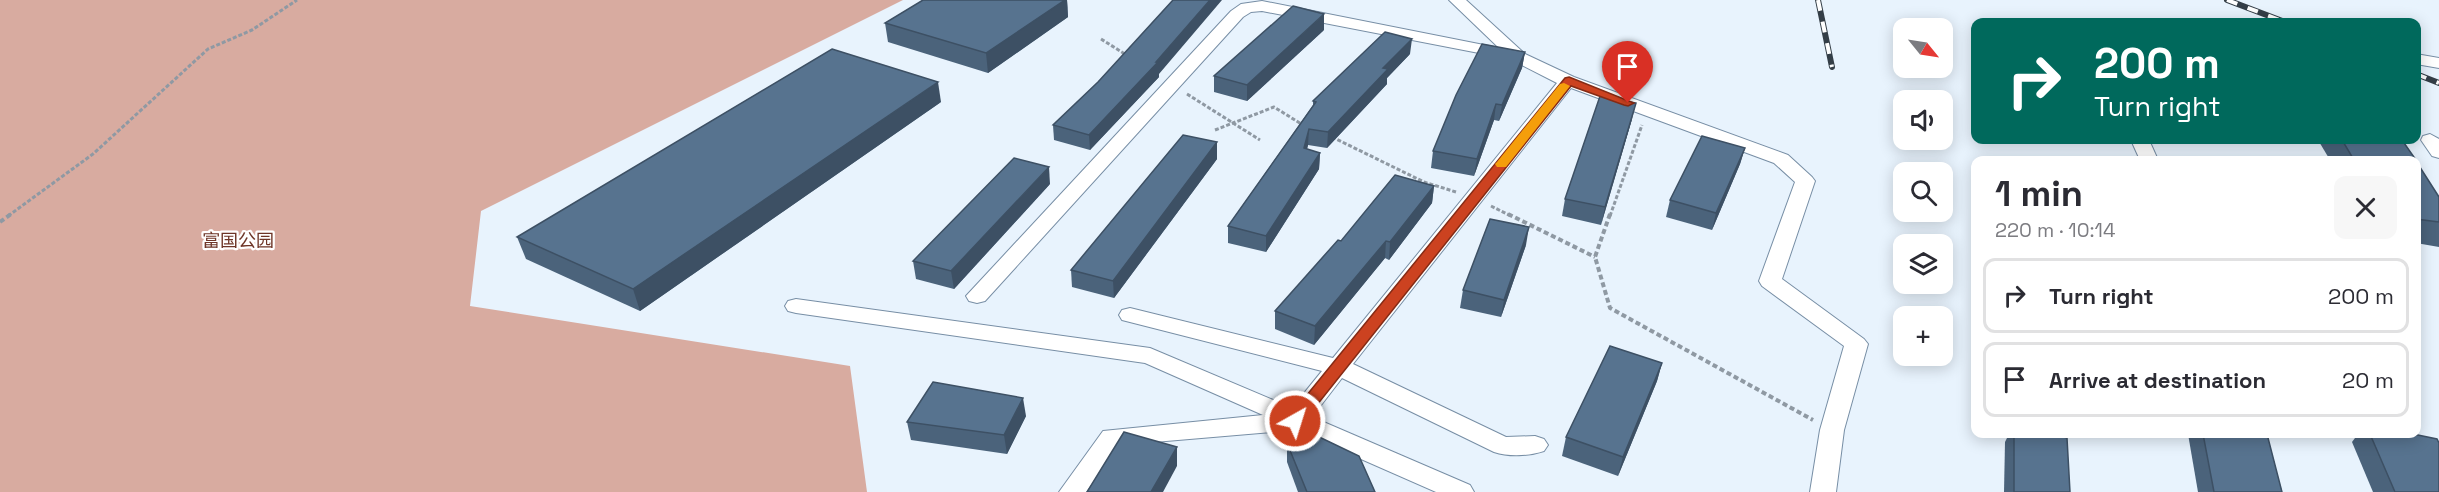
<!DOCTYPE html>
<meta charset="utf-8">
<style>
:root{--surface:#fff;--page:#f7f7f7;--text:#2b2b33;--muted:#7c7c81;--line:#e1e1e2}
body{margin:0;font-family:"Space Grotesk","Noto Sans SC",sans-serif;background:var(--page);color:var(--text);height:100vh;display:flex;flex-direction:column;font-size:22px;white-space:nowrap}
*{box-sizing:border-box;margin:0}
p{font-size:20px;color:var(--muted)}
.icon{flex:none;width:33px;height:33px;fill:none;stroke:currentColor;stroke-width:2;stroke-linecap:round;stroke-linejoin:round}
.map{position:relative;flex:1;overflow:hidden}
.sheet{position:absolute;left:1971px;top:156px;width:450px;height:282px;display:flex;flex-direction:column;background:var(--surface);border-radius:12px;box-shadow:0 3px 15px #0003}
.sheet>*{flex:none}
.top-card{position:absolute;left:1971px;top:18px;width:450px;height:126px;border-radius:12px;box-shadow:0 3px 15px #0003;background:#00695c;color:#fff;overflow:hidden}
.needle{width:39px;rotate:120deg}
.buttons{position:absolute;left:1893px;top:18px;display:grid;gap:12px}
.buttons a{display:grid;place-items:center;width:60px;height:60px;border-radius:12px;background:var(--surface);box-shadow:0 3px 15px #0003;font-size:30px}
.pin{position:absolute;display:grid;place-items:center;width:51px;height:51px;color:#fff;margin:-62px -26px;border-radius:50% 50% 50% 0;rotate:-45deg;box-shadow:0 0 6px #0007}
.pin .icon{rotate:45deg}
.me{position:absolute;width:66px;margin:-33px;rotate:39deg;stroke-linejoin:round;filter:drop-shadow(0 0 4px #0008)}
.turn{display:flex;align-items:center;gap:21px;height:126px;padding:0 24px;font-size:27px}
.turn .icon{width:78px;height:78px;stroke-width:2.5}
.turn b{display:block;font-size:42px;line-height:51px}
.round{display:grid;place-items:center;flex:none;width:63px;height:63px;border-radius:12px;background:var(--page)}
.overview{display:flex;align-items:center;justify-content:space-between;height:102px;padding:0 24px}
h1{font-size:36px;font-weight:700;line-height:45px}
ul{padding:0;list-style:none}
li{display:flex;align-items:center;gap:18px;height:75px;margin:0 12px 9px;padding:0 12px;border:3px solid var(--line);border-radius:12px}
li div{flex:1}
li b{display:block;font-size:22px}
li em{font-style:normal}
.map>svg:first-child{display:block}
</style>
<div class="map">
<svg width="2439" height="492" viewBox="0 0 2439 492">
<rect width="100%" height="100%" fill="#e8f3fd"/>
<polygon fill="#d8aba0" points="0,0 903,0 481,211 470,306 850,366 867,492 0,492"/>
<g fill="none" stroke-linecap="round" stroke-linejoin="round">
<defs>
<g id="minor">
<path d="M1449,0H1466L1525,54L1574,77L1788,155L1812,177L1815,181L1782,279L1864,339L1868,344L1844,430L1836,492H1810L1820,430L1844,346L1762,286L1759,281L1795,182L1774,163L1571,88L1353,364L1506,437L1535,436L1544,439L1548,445L1544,451C1529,456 1509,457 1494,452L1342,378L1312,417L1470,485L1474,492H1436L1295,430L1119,445L1086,492H1059L1103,431L1263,415L1145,363L796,313L788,311L785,306L788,301L796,299L1150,348L1292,408L1322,371L1122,320L1119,315L1122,310L1130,308L1333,358L1557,83L1510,59L1262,11L1251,12L1243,17L985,301L977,303L969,301L966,296L1231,11L1241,4L1262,1L1499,48Z"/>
<polygon points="2416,54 2439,58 2439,68 2416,64"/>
<polygon points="2430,134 2439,139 2439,158 2432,156 2421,140 2423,136"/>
<polygon points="2131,140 2149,140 2158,160 2140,160"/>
</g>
</defs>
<use href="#minor" stroke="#778ea5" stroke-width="2"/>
<g stroke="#8f99a3" stroke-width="3" stroke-dasharray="4 2" stroke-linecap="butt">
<polyline points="1101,39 1128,56"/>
<polyline points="1187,94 1260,140"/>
<polyline points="1215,130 1274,107 1303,125"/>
<polyline points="1332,137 1424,182 1456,192"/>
<polyline points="1491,206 1511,216"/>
<polyline points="8,216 93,154 208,49 252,30 297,0"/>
<polyline points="1610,216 1642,125"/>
</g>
<g stroke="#8f99a3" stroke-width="4" stroke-dasharray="5 3" stroke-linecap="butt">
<polyline points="1508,214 1595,257"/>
<polyline points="1610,214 1595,257 1610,308 1813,420"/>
<polyline points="0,222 11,214"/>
</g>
<use href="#minor" fill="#fff" fill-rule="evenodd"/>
<defs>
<g id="rail">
<polyline points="1818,0 1832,67"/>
<polyline points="2227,0 2285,22"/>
<polyline points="2416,74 2439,83"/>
</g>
</defs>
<use href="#rail" stroke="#343e47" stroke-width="6"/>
<use href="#rail" stroke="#fff" stroke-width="4" stroke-dasharray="11" stroke-linecap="butt"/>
</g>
<g fill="#4b637b">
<polygon points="923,0 1067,0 1068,17 988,73 888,42 885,23"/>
<polygon points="1324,30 1247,101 1214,92 1214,76"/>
<polygon points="1525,52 1522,68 1499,121 1494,120 1474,176 1431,168 1433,151"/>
<polygon points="1410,54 1387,78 1387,84 1327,148 1308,145 1307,149 1320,153 1319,169 1266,252 1228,243 1228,226 1313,105 1313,101"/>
<polygon points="1159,74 1159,77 1090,150 1054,140 1053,125"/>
<polygon points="941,102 640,311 526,259 517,237"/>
<polygon points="1632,119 1601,225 1562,216 1565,199"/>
<polygon points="2318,140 2402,140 2416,160 2330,160"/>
<polygon points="1217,142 1217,159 1114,298 1072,287 1071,270"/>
<polygon points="1745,148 1740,164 1712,230 1666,217 1670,200"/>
<polygon points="2416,161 2439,197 2439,247 2416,243"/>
<polygon points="1050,184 954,289 916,279 913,261"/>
<polygon points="1434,186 1432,203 1389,260 1385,258 1314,345 1275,329 1275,311 1341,241"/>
<polygon points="1526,245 1501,317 1460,308 1463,290"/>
<polygon points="1662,363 1657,381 1618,476 1562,456 1566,437"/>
<polygon points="1026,416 1007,454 911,440 907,422"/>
<polygon points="2009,434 2053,434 2070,492 2004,492 2005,442"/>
<polygon points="2188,434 2267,434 2282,492 2198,492"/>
<polygon points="2358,434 2413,434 2439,492 2373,492 2352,442"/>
<polygon points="1287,443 1375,492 1298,492 1287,462"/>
</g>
<g fill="#3d5064">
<polygon points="1065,0 1067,0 1068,17 988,73 986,53"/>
<polygon points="1210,0 1222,0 1159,74 1159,77 1090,150 1089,135 1156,62"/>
<polygon points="1324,14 1324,30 1247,101 1247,85"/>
<polygon points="1412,39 1410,54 1387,78 1387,84 1327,148 1328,132 1383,68"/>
<polygon points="1525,52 1522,68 1499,121 1502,105"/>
<polygon points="938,82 941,102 640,311 633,289"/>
<polygon points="1636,103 1632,119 1601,225 1605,207"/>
<polygon points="1496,104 1494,120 1474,176 1477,159"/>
<polygon points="1309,129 1308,145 1303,164 1304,148"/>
<polygon points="1217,142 1217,159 1114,298 1113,281"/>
<polygon points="1745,148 1740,164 1712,230 1716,213"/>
<polygon points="1320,153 1319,169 1266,252 1266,236"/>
<polygon points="1049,167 1050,184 954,289 951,271"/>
<polygon points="1434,186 1432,203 1389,260 1390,242"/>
<polygon points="1529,227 1526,245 1501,317 1504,300"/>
<polygon points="1386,241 1385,258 1314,345 1315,326"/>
<polygon points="1662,363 1657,381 1618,476 1623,457"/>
<polygon points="1023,398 1026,416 1007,454 1004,435"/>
<polygon points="1177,447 1177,466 1163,492 1151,492"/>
</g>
<g fill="#57738f" stroke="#3d5064" stroke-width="1.5">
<polygon points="923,0 1065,0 986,53 885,23"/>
<polygon points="1173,0 1210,0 1156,62 1158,62 1089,135 1053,125 1098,82"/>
<polygon points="1293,6 1324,14 1247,85 1214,76"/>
<polygon points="1385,32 1412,39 1383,68 1388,69 1328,132 1309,129 1304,148 1320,153 1266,236 1228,226 1316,102 1313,101"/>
<polygon points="1482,44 1525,52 1502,105 1496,104 1477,159 1433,151 1456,95"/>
<polygon points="832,49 938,82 633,289 517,237"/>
<polygon points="1600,96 1636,103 1605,207 1565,199"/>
<polygon points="1183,135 1217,142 1113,281 1071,270"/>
<polygon points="1702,136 1745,148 1716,213 1670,200"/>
<polygon points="2342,140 2402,140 2416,160 2354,160"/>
<polygon points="1014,158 1049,167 951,271 913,261"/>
<polygon points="2416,161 2439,197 2439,222 2416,219"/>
<polygon points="1395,175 1434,186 1390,242 1386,241 1315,326 1275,311 1338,240 1341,241"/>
<polygon points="1490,219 1529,227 1504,300 1463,290"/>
<polygon points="1610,346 1662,363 1623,457 1566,437"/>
<polygon points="933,382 1023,398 1004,435 907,422"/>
<polygon points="1124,432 1177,447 1151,492 1087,492"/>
<polygon points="2014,434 2053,434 2067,438 2070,492 2014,492"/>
<polygon points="2203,434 2267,434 2282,492 2214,492"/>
<polygon points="2370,434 2413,434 2437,439 2439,443 2439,492 2395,492"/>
<polygon points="1315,435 1359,456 1375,492 1307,492 1287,443"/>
</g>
<polygon fill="#cc4220" stroke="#852b15" stroke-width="1.5" points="1569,77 1634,103 1628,106 1624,105 1571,86 1301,425 1289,425 1287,421 1289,417 1565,78"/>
<polygon fill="#f59e0b" points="1564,83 1570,86 1506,167 1497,167 1495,164 1497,162 1560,84"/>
<g text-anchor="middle" stroke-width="4.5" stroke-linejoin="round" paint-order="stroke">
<g font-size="18" fill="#6e3527" stroke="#fff">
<text x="238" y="247">富国公园</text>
</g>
</g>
</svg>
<div class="buttons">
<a><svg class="needle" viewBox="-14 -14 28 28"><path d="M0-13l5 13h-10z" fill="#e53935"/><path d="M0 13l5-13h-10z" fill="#7c7c81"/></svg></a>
<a><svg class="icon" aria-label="sound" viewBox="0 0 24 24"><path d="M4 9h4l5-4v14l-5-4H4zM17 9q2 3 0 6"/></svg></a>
<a><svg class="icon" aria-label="search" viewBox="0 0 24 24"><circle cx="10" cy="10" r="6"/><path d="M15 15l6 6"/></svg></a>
<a><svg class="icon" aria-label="layers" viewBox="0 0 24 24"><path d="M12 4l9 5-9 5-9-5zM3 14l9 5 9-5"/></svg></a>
<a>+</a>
</div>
<div class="pin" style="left:1628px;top:103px;background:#d93025"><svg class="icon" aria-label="arrive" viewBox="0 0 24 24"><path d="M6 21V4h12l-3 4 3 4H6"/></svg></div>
<svg class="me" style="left:1295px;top:421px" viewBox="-20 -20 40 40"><circle r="17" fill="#cc4220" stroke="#fff" stroke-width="3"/><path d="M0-11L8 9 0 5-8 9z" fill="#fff"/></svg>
<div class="top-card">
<div class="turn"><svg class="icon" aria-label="right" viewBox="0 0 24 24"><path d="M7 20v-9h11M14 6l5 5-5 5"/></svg><div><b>200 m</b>Turn right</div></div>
</div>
<section class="sheet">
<div class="overview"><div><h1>1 min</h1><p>220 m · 10:14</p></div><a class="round"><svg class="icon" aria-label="close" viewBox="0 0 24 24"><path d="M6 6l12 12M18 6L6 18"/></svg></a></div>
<ul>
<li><svg class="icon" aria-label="right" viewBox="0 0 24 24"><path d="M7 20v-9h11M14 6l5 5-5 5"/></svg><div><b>Turn right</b></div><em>200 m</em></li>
<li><svg class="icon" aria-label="arrive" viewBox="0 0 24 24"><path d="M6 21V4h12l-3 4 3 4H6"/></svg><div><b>Arrive at destination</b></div><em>20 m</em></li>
</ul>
</section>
</div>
